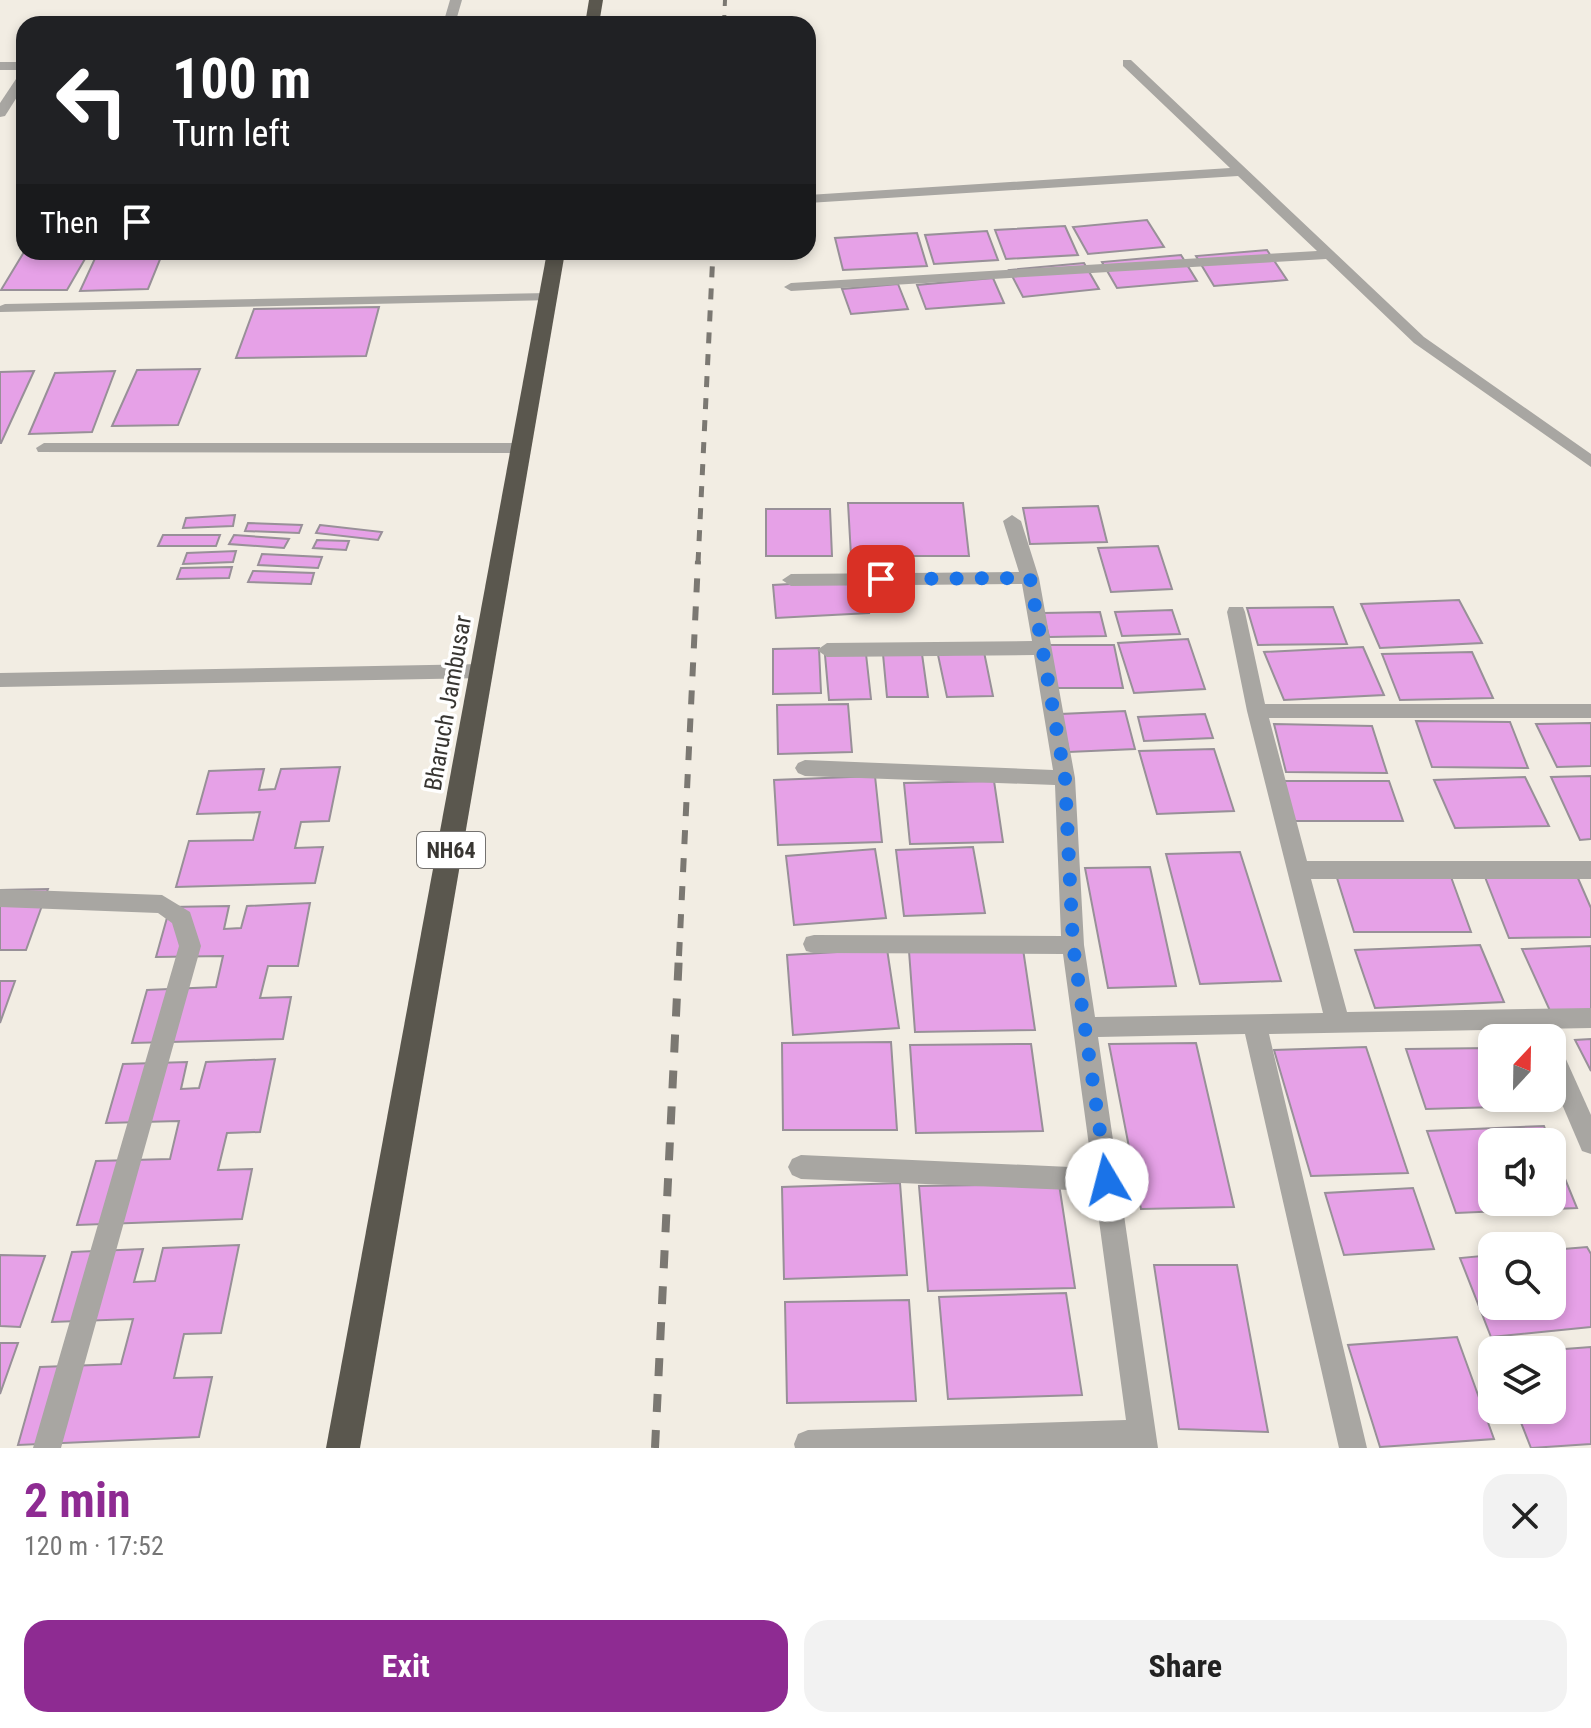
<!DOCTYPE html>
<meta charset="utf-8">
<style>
:root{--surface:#fff;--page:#f2f2f2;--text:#222;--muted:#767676;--accent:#8e2b92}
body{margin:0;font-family:"Roboto Condensed",sans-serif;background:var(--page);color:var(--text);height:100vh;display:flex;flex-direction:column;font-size:30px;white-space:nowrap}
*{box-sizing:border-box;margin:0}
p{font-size:26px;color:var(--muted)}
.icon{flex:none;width:44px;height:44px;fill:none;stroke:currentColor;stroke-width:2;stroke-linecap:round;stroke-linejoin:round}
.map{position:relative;height:1448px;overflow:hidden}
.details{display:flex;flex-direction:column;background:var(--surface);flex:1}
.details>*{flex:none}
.top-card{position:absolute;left:16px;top:16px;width:800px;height:244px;border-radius:24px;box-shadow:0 4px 12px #0003;background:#202124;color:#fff;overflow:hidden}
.needle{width:52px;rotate:22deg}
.buttons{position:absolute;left:1478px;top:1024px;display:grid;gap:16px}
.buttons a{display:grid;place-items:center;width:88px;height:88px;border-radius:16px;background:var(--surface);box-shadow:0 4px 12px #0003;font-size:40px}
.pin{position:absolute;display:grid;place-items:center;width:68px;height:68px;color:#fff;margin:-34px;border-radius:16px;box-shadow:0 4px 12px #0006}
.me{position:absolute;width:88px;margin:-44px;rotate:352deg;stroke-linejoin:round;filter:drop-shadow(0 0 6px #0008)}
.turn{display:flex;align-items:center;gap:28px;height:168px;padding:0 24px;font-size:36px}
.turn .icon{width:104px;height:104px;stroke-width:2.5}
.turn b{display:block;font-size:56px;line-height:68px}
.then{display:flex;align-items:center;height:76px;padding:0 24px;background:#0003;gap:16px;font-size:30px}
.round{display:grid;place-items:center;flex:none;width:84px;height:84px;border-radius:24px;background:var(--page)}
.headline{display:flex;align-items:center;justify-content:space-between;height:136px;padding:0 24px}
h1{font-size:48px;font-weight:700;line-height:60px;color:var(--accent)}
.primary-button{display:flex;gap:16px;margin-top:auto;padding:16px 24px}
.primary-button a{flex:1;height:92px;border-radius:24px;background:var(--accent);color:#fff;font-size:32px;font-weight:700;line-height:92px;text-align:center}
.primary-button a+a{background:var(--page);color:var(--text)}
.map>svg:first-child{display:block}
</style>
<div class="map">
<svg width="1591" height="1448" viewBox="0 0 1591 1448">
<rect width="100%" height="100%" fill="#f2ede3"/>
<g fill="#e6a1e7" stroke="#989098" stroke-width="2">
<polygon points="1147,220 1164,247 1088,254 1073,227"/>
<polygon points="1065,226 1078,255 1006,259 995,230"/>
<polygon points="987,231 998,260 934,264 925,235"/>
<polygon points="917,233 927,266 843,270 835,238"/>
<polygon points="1267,250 1287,280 1214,286 1196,256"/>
<polygon points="24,252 89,252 67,290 1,290"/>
<polygon points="98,252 163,252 148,289 80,291"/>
<polygon points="1181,255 1197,281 1117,288 1102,262"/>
<polygon points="1084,263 1099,289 1023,297 1009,270"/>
<polygon points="993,278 1004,303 926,309 917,285"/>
<polygon points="898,284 908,309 851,314 842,289"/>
<polygon points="379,307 366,356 236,358 254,309"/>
<polygon points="200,369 178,425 112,426 137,370"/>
<polygon points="34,371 1,443 0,443 0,372"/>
<polygon points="115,371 92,432 29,434 55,373"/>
<polygon points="848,503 963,503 969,556 851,556"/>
<polygon points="1098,506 1107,542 1030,544 1023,508"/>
<polygon points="766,509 830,509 832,556 766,556"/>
<polygon points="235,515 233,526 183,528 186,518"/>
<polygon points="248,523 302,525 299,533 245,531"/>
<polygon points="320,525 382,532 378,540 316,533"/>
<polygon points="163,535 220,535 216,546 158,546"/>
<polygon points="234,535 289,539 284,548 229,544"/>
<polygon points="317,540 349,541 346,550 313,548"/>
<polygon points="1158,546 1172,589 1111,592 1098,548"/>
<polygon points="236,551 233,562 183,564 187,553"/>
<polygon points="262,554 322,557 318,568 258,565"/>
<polygon points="232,567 229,578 177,579 181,568"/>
<polygon points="253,571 314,573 311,584 248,582"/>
<polygon points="863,580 869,613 776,618 773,585"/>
<polygon points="1459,600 1482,643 1380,648 1361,604"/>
<polygon points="1333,607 1347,644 1258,645 1247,608"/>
<polygon points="1172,610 1180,634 1122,636 1115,612"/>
<polygon points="1100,612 1106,636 1049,637 1043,613"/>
<polygon points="1188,639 1205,689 1134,693 1118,643"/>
<polygon points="1045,645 1114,645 1123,688 1053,688"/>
<polygon points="1363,647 1384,695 1284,700 1264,652"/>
<polygon points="819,648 821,693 773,694 773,649"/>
<polygon points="984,652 993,696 947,697 938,655"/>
<polygon points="1472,652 1493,698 1400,700 1382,654"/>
<polygon points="866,654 871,699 829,700 825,655"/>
<polygon points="883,654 922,654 928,697 887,697"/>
<polygon points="848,704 852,752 778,754 777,705"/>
<polygon points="1125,711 1135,749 1069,752 1061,714"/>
<polygon points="1205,714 1213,738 1144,741 1138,717"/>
<polygon points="1416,721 1510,722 1528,768 1432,767"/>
<polygon points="1591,723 1591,766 1557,767 1536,724"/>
<polygon points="1274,724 1372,726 1387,773 1286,772"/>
<polygon points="1214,749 1234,811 1157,814 1139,751"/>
<polygon points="340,767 329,821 301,822 295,848 323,847 315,883 176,887 189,841 253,840 260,812 197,814 209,771 264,769 259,790 275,789 281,769"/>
<polygon points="875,776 882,842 778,845 774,780"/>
<polygon points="1591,776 1591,839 1580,840 1551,777"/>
<polygon points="1525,777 1549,826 1455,828 1434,780"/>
<polygon points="994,781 1003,842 910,844 904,783"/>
<polygon points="1279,781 1389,781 1403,821 1290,821"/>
<polygon points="973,847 985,913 904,916 896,850"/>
<polygon points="875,849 886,918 794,925 786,856"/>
<polygon points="1240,852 1281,981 1200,984 1166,854"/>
<polygon points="1150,867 1176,986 1108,988 1085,868"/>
<polygon points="1577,876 1591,908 1591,937 1509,938 1485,877"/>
<polygon points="1451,877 1471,932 1354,932 1337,878"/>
<polygon points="48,889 26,950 0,950 0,890"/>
<polygon points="310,903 298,966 268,966 260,998 291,997 283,1039 132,1043 147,990 216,987 223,956 156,957 170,907 229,906 224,929 241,928 247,906"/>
<polygon points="1480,945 1504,1002 1375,1008 1355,950"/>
<polygon points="1591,946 1591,1011 1551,1013 1522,949"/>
<polygon points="887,949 899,1028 793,1035 787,955"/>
<polygon points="1023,949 1035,1030 915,1032 909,951"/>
<polygon points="0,981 15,981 0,1023"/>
<polygon points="1591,1039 1591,1071 1575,1040"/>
<polygon points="891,1042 897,1130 783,1130 782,1043"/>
<polygon points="1196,1043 1234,1207 1141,1209 1109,1044"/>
<polygon points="1031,1044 1043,1131 916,1133 910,1045"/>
<polygon points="1366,1047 1408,1173 1311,1176 1274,1050"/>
<polygon points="1492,1048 1492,1098 1537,1098 1540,1106 1426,1109 1406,1049"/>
<polygon points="275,1059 260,1132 227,1133 218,1170 252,1169 242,1219 77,1225 96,1161 170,1159 179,1121 106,1123 123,1064 187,1062 181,1089 199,1088 206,1062"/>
<polygon points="1544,1126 1550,1142 1492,1142 1492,1202 1552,1202 1552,1147 1577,1208 1456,1213 1427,1131"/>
<polygon points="900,1183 907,1275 784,1279 782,1187"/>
<polygon points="1059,1184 1075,1288 928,1291 919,1186"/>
<polygon points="1413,1188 1434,1249 1344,1255 1325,1193"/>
<polygon points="239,1245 221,1333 184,1334 174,1378 212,1377 199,1437 18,1445 40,1367 121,1364 133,1319 52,1322 72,1252 143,1249 134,1282 155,1281 163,1248"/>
<polygon points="1587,1247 1591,1254 1591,1327 1491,1337 1460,1258 1492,1255 1492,1306 1552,1306 1552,1250"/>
<polygon points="0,1255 45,1256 20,1327 0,1326"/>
<polygon points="1154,1265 1237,1265 1268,1432 1179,1429"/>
<polygon points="1066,1293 1082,1395 948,1399 939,1297"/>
<polygon points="909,1300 916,1401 787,1403 785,1302"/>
<polygon points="1457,1337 1494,1439 1380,1447 1348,1345"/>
<polygon points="0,1343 18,1343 0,1394"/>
<polygon points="1591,1347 1591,1444 1531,1448 1516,1410 1552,1410 1552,1350"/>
</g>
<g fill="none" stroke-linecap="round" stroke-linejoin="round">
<g fill="#a8a6a2" fill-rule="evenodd">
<polygon points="450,0 462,0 455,24 443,24"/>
<polygon points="1123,60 1131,60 1424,337 1591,454 1591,467 1414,343 1326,259 791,291 784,287 791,283 1317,251 1238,176 808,203 808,195 1230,168 1123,66"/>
<rect x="0" y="62" width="24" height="8"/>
<polygon points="24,72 24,86 5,116 0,117 0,103 20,73"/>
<polygon points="549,293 556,297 554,300 0,312 0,306 5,304"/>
<polygon points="44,443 522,443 530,448 522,453 38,452 36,448"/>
<polygon points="1012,515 1021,521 1039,578 1075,778 1084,945 1095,1017 1323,1013 1247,711 1227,612 1229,607 1243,607 1245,612 1265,704 1591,704 1591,718 1269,718 1307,861 1591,861 1591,879 1311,879 1347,1012 1591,1008 1591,1028 1269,1034 1367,1448 1339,1448 1245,1034 1098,1037 1158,1448 795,1448 794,1444 798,1434 808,1430 1126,1420 1095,1191 801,1179 792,1175 788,1167 792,1159 801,1155 1092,1168 1063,954 814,953 806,951 803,944 806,937 814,935 1061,936 1055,785 805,776 798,773 795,768 798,763 805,760 1053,770 1034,655 827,657 817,650 827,643 1032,641 1022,584 791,586 782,580 791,574 1019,572 1003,521"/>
<polygon points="483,664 493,671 483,678 0,687 0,673"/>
<polygon points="0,889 162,895 190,912 201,946 61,1448 33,1448 179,946 172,923 158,913 0,907"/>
<polygon points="1552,1043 1560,1046 1591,1115 1591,1154 1582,1151 1552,1081"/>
</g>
<g fill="#5a574e" fill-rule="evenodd">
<polygon points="589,0 603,0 599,24 585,24"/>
<polygon points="547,252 565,252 360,1448 326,1448"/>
</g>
<polyline stroke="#7b7872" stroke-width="4" stroke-dasharray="9 9" stroke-linecap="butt" points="724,24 725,0"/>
<polyline stroke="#7b7872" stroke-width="5" stroke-dasharray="11 11" stroke-linecap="butt" points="698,563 713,252"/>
<polyline stroke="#7b7872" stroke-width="6" stroke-dasharray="14 14" stroke-linecap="butt" points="679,956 698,561"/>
<polyline stroke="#7b7872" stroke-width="8" stroke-dasharray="18 18" stroke-linecap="butt" points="655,1448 679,954"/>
</g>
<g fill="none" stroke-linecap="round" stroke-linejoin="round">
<polyline stroke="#1a73e8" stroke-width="14" stroke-dasharray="0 25.2" points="881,579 1030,578 1065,778 1073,945 1107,1180"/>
</g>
<g text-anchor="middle" stroke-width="7" stroke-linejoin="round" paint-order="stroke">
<rect fill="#fff" stroke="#747270" stroke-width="2" x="417" y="832" width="68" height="36" rx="6"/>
<g font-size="22" font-weight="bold" fill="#383632">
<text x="451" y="858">NH64</text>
</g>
<g font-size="24" fill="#383632" stroke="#fff">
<text transform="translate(448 703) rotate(-80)" y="8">Bharuch Jambusar</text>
</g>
</g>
</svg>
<div class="buttons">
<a><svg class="needle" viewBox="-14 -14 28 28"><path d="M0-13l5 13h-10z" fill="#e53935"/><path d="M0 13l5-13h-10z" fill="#767676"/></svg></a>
<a><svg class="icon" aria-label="sound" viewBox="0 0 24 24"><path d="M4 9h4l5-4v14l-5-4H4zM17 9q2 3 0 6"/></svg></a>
<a><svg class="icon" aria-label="search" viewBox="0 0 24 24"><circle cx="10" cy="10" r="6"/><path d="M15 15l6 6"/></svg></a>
<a><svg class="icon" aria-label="layers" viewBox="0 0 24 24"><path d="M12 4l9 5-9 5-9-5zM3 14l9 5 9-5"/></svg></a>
</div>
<div class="pin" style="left:881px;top:579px;background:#d93025"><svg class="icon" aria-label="arrive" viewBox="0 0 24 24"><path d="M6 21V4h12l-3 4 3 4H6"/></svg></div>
<svg class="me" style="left:1107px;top:1180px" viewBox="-20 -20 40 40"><circle r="19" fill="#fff"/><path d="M0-13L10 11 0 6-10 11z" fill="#1a73e8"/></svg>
<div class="top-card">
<div class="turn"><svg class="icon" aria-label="left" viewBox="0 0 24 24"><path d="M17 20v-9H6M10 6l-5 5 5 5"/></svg><div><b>100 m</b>Turn left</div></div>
<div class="then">Then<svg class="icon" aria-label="arrive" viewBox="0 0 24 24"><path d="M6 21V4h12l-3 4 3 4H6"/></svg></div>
</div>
</div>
<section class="details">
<div class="headline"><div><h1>2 min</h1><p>120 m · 17:52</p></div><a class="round"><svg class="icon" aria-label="close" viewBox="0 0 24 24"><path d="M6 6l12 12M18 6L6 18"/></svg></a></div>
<div class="primary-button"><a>Exit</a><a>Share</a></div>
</section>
